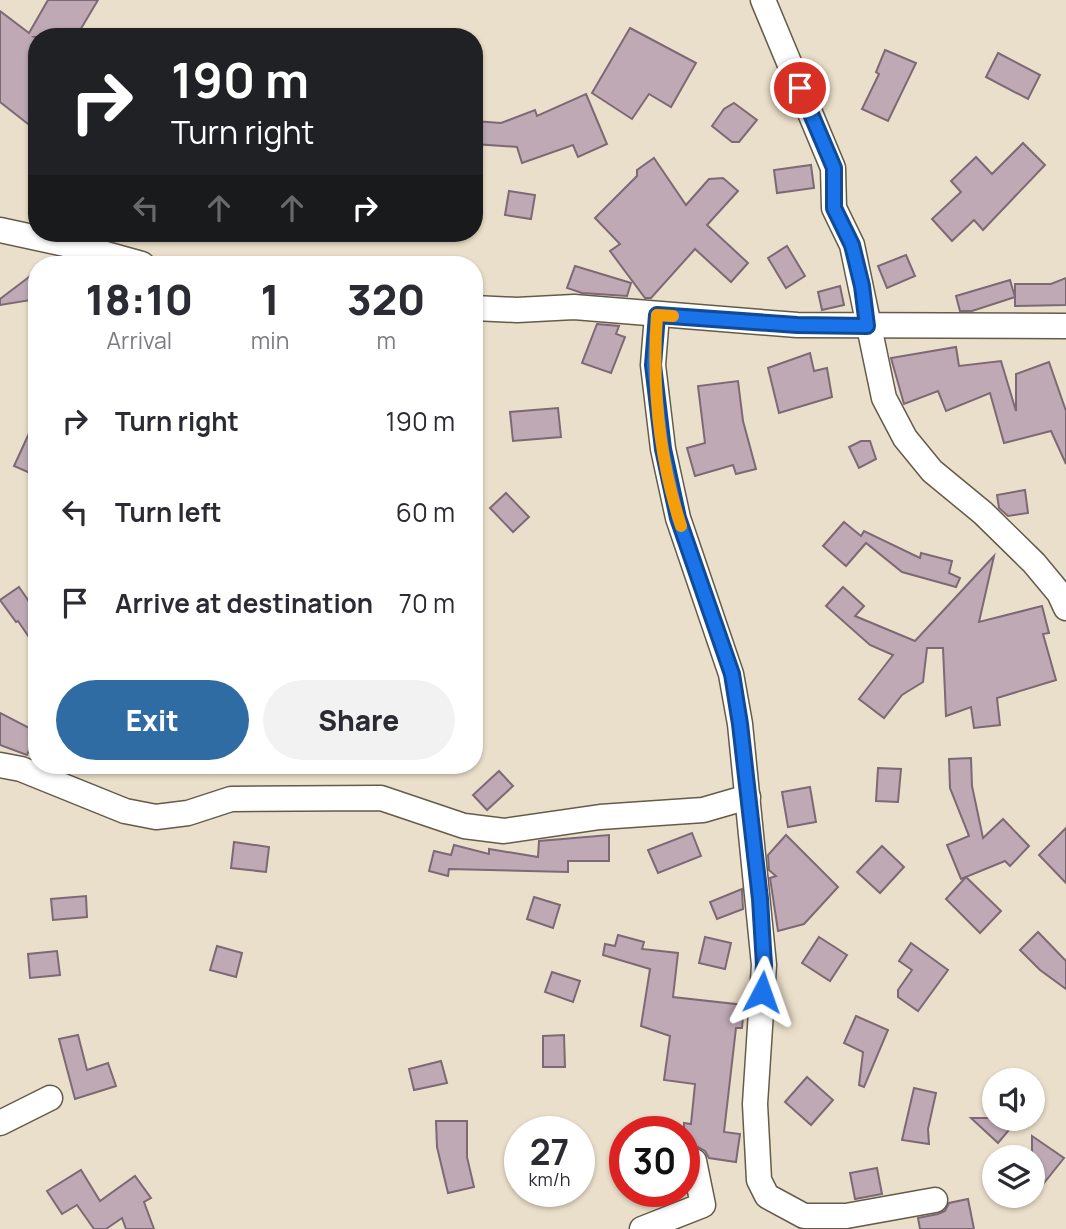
<!DOCTYPE html>
<style>
:root{--surface:#fff;--page:#f2f2f3;--text:#2b2b33;--muted:#7c7c81;--accent:#2e6ca3}
body{margin:0;font-family:Manrope,sans-serif;background:var(--page);color:var(--text);height:100vh;display:flex;flex-direction:column;font-size:26px;white-space:nowrap}
*{box-sizing:border-box;margin:0}
p{font-size:23px;color:var(--muted)}
.icon{flex:none;width:38px;height:38px;fill:none;stroke:currentColor;stroke-width:2;stroke-linecap:round;stroke-linejoin:round}
.map{position:relative;flex:1;overflow:hidden}
.drawer{position:absolute;left:28px;top:256px;width:455px;height:518px;display:flex;flex-direction:column;background:var(--surface);border-radius:28px;box-shadow:0 2px 5px #0004}
.drawer>*{flex:none}
.guide{position:absolute;left:28px;top:28px;width:455px;height:214px;border-radius:28px;box-shadow:0 2px 5px #0004;background:#202124;color:#fff;overflow:hidden}
.fabs{position:absolute;left:982px;top:1068px;display:grid;gap:14px}
.fabs a{display:grid;place-items:center;width:63px;height:63px;border-radius:50%;background:var(--surface);box-shadow:0 2px 5px #0004;font-size:35px}
.speed{position:absolute;left:504px;top:1116px;display:flex;gap:14px;font-size:35px;font-weight:700;text-align:center}
.speed>*{display:grid;place-content:center;width:91px;height:91px;border-radius:50%;background:var(--surface);box-shadow:0 2px 5px #0004;line-height:1}
.speed small{font-size:18px;font-weight:400}
.speed .limit{border:10px solid #d22;background:#fff;color:#111}
.pin{position:absolute;display:grid;place-items:center;width:60px;height:60px;color:#fff;margin:-30px;border:4px solid #fff;border-radius:50%;box-shadow:0 2px 7px #0007}
.me{position:absolute;width:77px;margin:-38px;rotate:4deg;stroke-linejoin:round;filter:drop-shadow(0 0 5px #0008)}
.turn{display:flex;align-items:center;gap:24px;height:147px;padding:0 28px;font-size:32px}
.turn .icon{width:91px;height:91px;stroke-width:2.5}
.turn b{display:block;font-size:49px;line-height:60px}
.lanes{display:flex;align-items:center;height:66px;padding:0 28px;background:#0003;justify-content:center;gap:35px;direction:ltr}
.lanes .off{opacity:.35}
.eta{display:flex;justify-content:space-evenly;align-items:center;height:119px;text-align:center}
.eta b{font-size:42px;font-weight:800;line-height:49px}
.button{display:flex;gap:14px;margin-top:auto;padding:14px 28px}
.button a{flex:1;height:80px;border-radius:42px;background:var(--accent);color:#fff;font-size:28px;font-weight:800;line-height:80px;text-align:center}
.button a+a{background:var(--page);color:var(--text)}
ul{padding:0;list-style:none}
li{display:flex;align-items:center;gap:21px;height:91px;padding:0 28px}
li div{flex:1}
li b{display:block;font-size:26px}
li em{font-style:normal}
.map>svg:first-child{display:block}
</style>
<div class="map">
<svg width="1066" height="1229" viewBox="0 0 1066 1229">
<rect width="100%" height="100%" fill="#eadfca"/>
<g fill="#bea9b5" stroke="#7d6975" stroke-width="2">
<polygon points="48,0 98,0 76,37 34,37 37,39 37,131 0,102 0,11 29,33"/>
<polygon points="630,28 696,63 671,107 649,94 632,119 592,93"/>
<polygon points="885,50 916,63 888,121 862,109 879,74 876,72"/>
<polygon points="998,53 1040,75 1028,99 986,77"/>
<polygon points="586,94 607,144 578,157 573,145 522,163 517,147 474,144 475,121 501,123 535,110 537,116"/>
<polygon points="734,103 757,120 739,142 732,142 712,126 724,109"/>
<polygon points="1023,143 1045,165 983,230 974,220 952,241 932,219 961,192 951,181 976,157 992,174"/>
<polygon points="654,158 686,205 709,179 723,178 738,191 707,225 748,263 731,282 695,249 651,298 645,298 610,251 620,244 595,218 637,176 637,170"/>
<polygon points="811,165 814,188 777,193 774,170"/>
<polygon points="509,191 535,195 531,219 505,215"/>
<polygon points="787,246 805,276 786,288 768,258"/>
<polygon points="906,255 915,276 887,288 878,266"/>
<polygon points="575,266 631,283 627,296 582,293 567,288"/>
<polygon points="37,271 37,299 0,305 0,299"/>
<polygon points="1066,278 1066,305 1015,306 1015,284 1051,284"/>
<polygon points="1010,280 1015,297 972,311 960,311 956,296"/>
<polygon points="840,286 844,305 822,310 818,292"/>
<polygon points="597,324 619,326 616,334 625,337 611,373 582,363"/>
<polygon points="956,347 959,366 1001,361 1016,411 1016,374 1049,362 1066,411 1066,464 1051,431 1004,443 990,393 946,411 938,391 904,404 891,358"/>
<polygon points="810,353 814,371 827,368 832,397 779,413 768,368"/>
<polygon points="738,381 743,421 756,469 736,474 733,465 695,476 687,448 705,443 698,386"/>
<polygon points="558,408 561,437 513,441 510,412"/>
<polygon points="37,416 37,476 14,466"/>
<polygon points="861,441 870,441 876,459 859,468 849,447"/>
<polygon points="1025,490 1028,513 1008,516 999,508 997,495"/>
<polygon points="506,493 529,517 513,532 490,508"/>
<polygon points="844,522 861,536 864,531 920,558 921,553 952,561 949,573 960,578 956,587 902,572 866,543 846,566 823,546"/>
<polygon points="994,556 979,622 1042,606 1049,633 1043,634 1056,680 997,698 1000,725 974,728 971,707 946,716 943,648 927,648 923,682 902,695 884,718 859,699 893,655 870,645 826,606 843,587 864,606 855,616 915,641"/>
<polygon points="19,587 37,613 37,649 18,621 16,622 0,600"/>
<polygon points="0,713 37,732 27,755 0,745"/>
<polygon points="971,758 972,786 983,838 1003,819 1029,846 1010,866 1005,861 961,879 947,845 969,836 950,788 949,759"/>
<polygon points="878,768 901,769 898,802 876,801"/>
<polygon points="499,771 513,786 487,810 473,795"/>
<polygon points="810,787 816,822 788,827 782,792"/>
<polygon points="1066,828 1066,883 1039,855"/>
<polygon points="692,833 701,856 658,873 648,850"/>
<polygon points="609,835 609,861 568,861 568,872 449,869 448,876 429,871 434,851 451,855 454,845 489,854 489,849 538,857 539,841"/>
<polygon points="786,835 838,887 804,924 778,931 770,878 776,876 769,870 768,855"/>
<polygon points="234,842 269,847 266,872 231,868"/>
<polygon points="882,846 904,867 880,893 857,872"/>
<polygon points="966,877 1001,911 980,933 946,899"/>
<polygon points="742,889 743,909 717,919 710,902"/>
<polygon points="86,896 87,917 53,920 51,899"/>
<polygon points="534,897 560,905 553,928 527,919"/>
<polygon points="1038,932 1066,961 1066,989 1040,970 1020,950"/>
<polygon points="618,935 644,942 642,949 678,953 673,997 744,1005 742,1028 736,1028 724,1132 740,1134 736,1162 709,1158 705,1151 698,1147 684,1150 684,1123 691,1124 695,1084 664,1080 670,1036 641,1026 650,969 603,955 605,944 615,946"/>
<polygon points="705,937 731,943 725,969 699,963"/>
<polygon points="819,937 847,955 830,981 802,963"/>
<polygon points="911,943 948,970 918,1011 898,997 898,990 912,970 899,961"/>
<polygon points="217,946 242,953 236,977 210,970"/>
<polygon points="57,951 60,975 30,978 28,954"/>
<polygon points="552,972 580,981 573,1002 545,992"/>
<polygon points="856,1016 888,1030 864,1087 859,1085 863,1052 844,1043"/>
<polygon points="78,1035 87,1070 108,1063 116,1086 75,1099 59,1039"/>
<polygon points="564,1035 565,1067 543,1067 543,1036"/>
<polygon points="441,1061 447,1083 414,1090 409,1069"/>
<polygon points="807,1077 833,1100 811,1125 785,1102"/>
<polygon points="914,1088 936,1093 928,1129 929,1144 902,1140"/>
<polygon points="971,1118 1019,1118 998,1143"/>
<polygon points="436,1121 467,1121 467,1157 474,1187 448,1193 437,1147"/>
<polygon points="1032,1136 1064,1158 1032,1198"/>
<polygon points="877,1168 882,1194 855,1199 850,1173"/>
<polygon points="81,1170 100,1201 135,1176 151,1198 144,1202 154,1229 126,1229 122,1218 106,1229 94,1229 77,1205 62,1214 47,1191"/>
<polygon points="968,1199 974,1229 920,1229 918,1218 938,1214 945,1211 949,1203"/>
</g>
<g fill="none" stroke-linecap="round" stroke-linejoin="round">
<defs>
<g id="street">
<polyline points="763,0 833,168 834,208 852,245 884,398 905,438 932,471 983,513 1034,563 1059,593 1066,608"/>
<polyline points="0,230 88,249 142,264"/>
<polyline points="474,308 517,310 574,307 797,325 1066,326"/>
<polyline points="657,315 653,365 663,449 678,518 731,674 740,724 764,965 755,1104 759,1180 767,1196 804,1216 846,1216 935,1200"/>
<polyline points="0,765 21,769 125,811 156,817 188,813 231,799 381,798 464,826 504,831 600,817 703,810 748,797"/>
<polyline points="0,1123 50,1098"/>
<polyline points="642,1229 703,1205 694,1161"/>
</g>
</defs>
<use href="#street" stroke="#655b49" stroke-width="27"/>
<use href="#street" stroke="#fff" stroke-width="24"/>
</g>
<g fill="none" stroke-linecap="round" stroke-linejoin="round">
<defs>
<polyline id="route" points="762,992 764,965 760,899 740,724 732,674 678,518 663,449 653,365 657,315 797,325 867,326 862,286 852,245 834,208 834,168 800,88"/>
</defs>
<use href="#route" stroke="#114b97" stroke-width="18"/>
<use href="#route" stroke="#1a73e8" stroke-width="12"/>
<path stroke="#f59e0b" stroke-width="12" d="M673,316L657,315C652,385 659,458 681,526"/>
</g>
</svg>
<div class="fabs">
<a><svg class="icon" aria-label="sound" viewBox="0 0 24 24"><path d="M4 9h4l5-4v14l-5-4H4zM17 9q2 3 0 6"/></svg></a>
<a><svg class="icon" aria-label="layers" viewBox="0 0 24 24"><path d="M12 4l9 5-9 5-9-5zM3 14l9 5 9-5"/></svg></a>
</div>
<div class="speed"><div>27<small>km/h</small></div><div class="limit">30</div></div>
<div class="pin" style="left:800px;top:88px;background:#d93025"><svg class="icon" aria-label="arrive" viewBox="0 0 24 24"><path d="M6 21V4h12l-3 4 3 4H6"/></svg></div>
<svg class="me" style="left:762px;top:992px" viewBox="-20 -20 40 40"><path d="M0-17L14 15 0 8-14 15z" fill="#1a73e8" stroke="#fff" stroke-width="4"/></svg>
<div class="guide">
<div class="turn"><svg class="icon" aria-label="right" viewBox="0 0 24 24"><path d="M7 20v-9h11M14 6l5 5-5 5"/></svg><div><b>190 m</b>Turn right</div></div>
<div class="lanes"><svg class="icon off" aria-label="left" viewBox="0 0 24 24"><path d="M17 20v-9H6M10 6l-5 5 5 5"/></svg><svg class="icon off" aria-label="ahead" viewBox="0 0 24 24"><path d="M12 20V5M6 11l6-6 6 6"/></svg><svg class="icon off" aria-label="ahead" viewBox="0 0 24 24"><path d="M12 20V5M6 11l6-6 6 6"/></svg><svg class="icon" aria-label="right" viewBox="0 0 24 24"><path d="M7 20v-9h11M14 6l5 5-5 5"/></svg></div>
</div>
<section class="drawer">
<div class="eta">
<div><b>18:10</b><p>Arrival</p></div>
<div><b>1</b><p>min</p></div>
<div><b>320</b><p>m</p></div>
</div>
<ul>
<li><svg class="icon" aria-label="right" viewBox="0 0 24 24"><path d="M7 20v-9h11M14 6l5 5-5 5"/></svg><div><b>Turn right</b></div><em>190 m</em></li>
<li><svg class="icon" aria-label="left" viewBox="0 0 24 24"><path d="M17 20v-9H6M10 6l-5 5 5 5"/></svg><div><b>Turn left</b></div><em>60 m</em></li>
<li><svg class="icon" aria-label="arrive" viewBox="0 0 24 24"><path d="M6 21V4h12l-3 4 3 4H6"/></svg><div><b>Arrive at destination</b></div><em>70 m</em></li>
</ul>
<div class="button"><a>Exit</a><a>Share</a></div>
</section>
</div>
